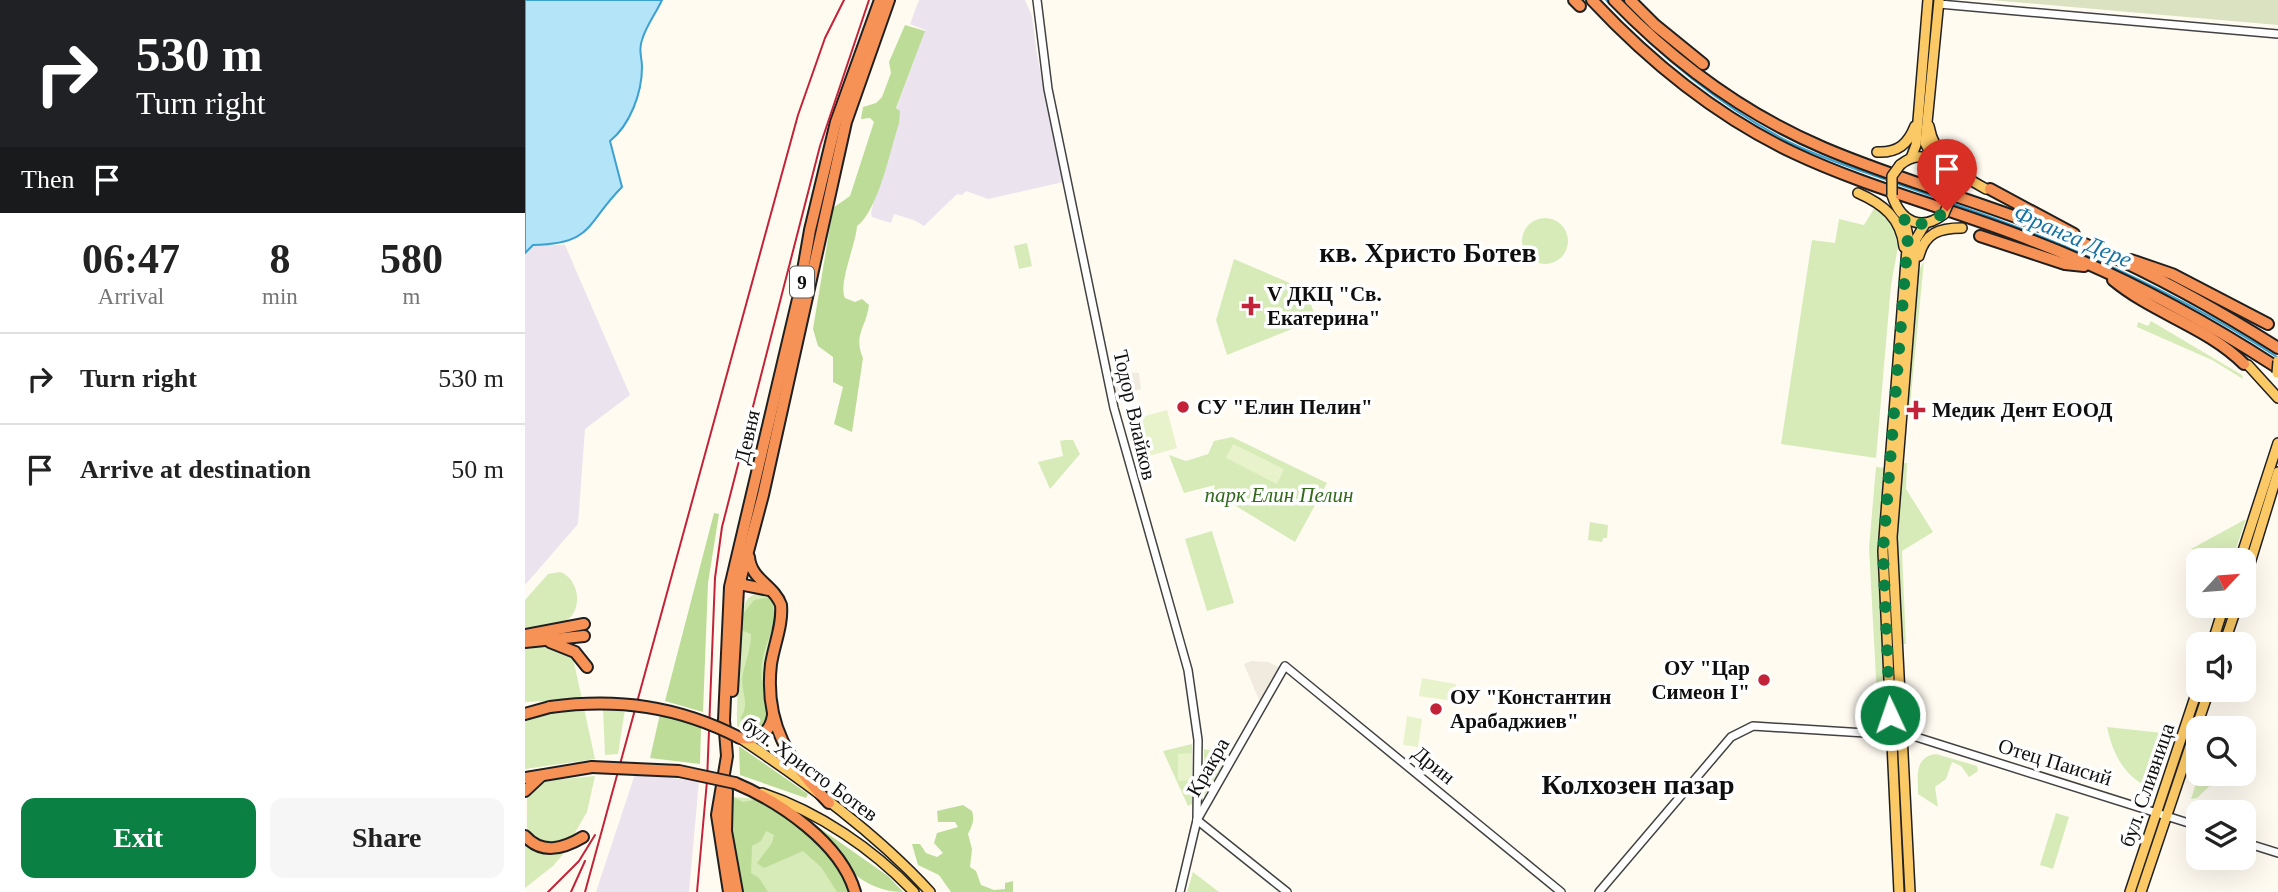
<!DOCTYPE html>
<meta charset="utf-8">
<style>
:root{--surface:#fff;--page:#f6f6f6;--text:#222;--muted:#767676;--line:#e0e0e0;--accent:#0b8043}
body{margin:0;font-family:"Times New Roman",serif;background:var(--page);color:var(--text);height:100vh;display:flex;flex-direction:column;font-size:26px;white-space:nowrap}
*{box-sizing:border-box;margin:0}
p{font-size:23px;color:var(--muted)}
.icon{flex:none;width:38px;height:38px;fill:none;stroke:currentColor;stroke-width:2;stroke-linecap:round;stroke-linejoin:round}
.map{position:relative;flex:1;overflow:hidden}
.drawer{display:flex;flex-direction:column;background:var(--surface);width:525px}
.drawer>*{flex:none}
.banner{background:#202124;color:#fff;overflow:hidden}
.needle{width:46px;rotate:64deg}
.controls{position:absolute;left:1661px;top:548px;display:grid;gap:14px}
.controls a{display:grid;place-items:center;width:70px;height:70px;border-radius:14px;background:var(--surface);box-shadow:0 7px 28px #0002;font-size:35px}
.pin{position:absolute;display:grid;place-items:center;width:60px;height:60px;color:#fff;margin:-72px -30px;border-radius:50% 50% 50% 0;rotate:-45deg;box-shadow:0 0 7px #0007}
.pin .icon{rotate:45deg}
.me{position:absolute;width:77px;margin:-38px;rotate:357deg;stroke-linejoin:round;filter:drop-shadow(0 0 5px #0008)}
.turn{display:flex;align-items:center;gap:24px;height:147px;padding:0 21px;font-size:32px}
.turn .icon{width:91px;height:91px;stroke-width:2.5}
.turn b{display:block;font-size:49px;line-height:60px}
.then{display:flex;align-items:center;height:66px;padding:0 21px;background:#0003;gap:14px;font-size:26px}
.eta{display:flex;justify-content:space-evenly;align-items:center;height:119px;text-align:center}
.eta b{font-size:42px;font-weight:700;line-height:49px}
.button{display:flex;gap:14px;margin-top:auto;padding:14px 21px}
.button a{flex:1;height:80px;border-radius:14px;background:var(--accent);color:#fff;font-size:28px;font-weight:700;line-height:80px;text-align:center}
.button a+a{background:var(--page);color:var(--text)}
ul{padding:0;list-style:none}
li{display:flex;align-items:center;gap:21px;height:91px;padding:0 21px;border-top:2px solid var(--line)}
li div{flex:1}
li b{display:block;font-size:26px}
li em{font-style:normal}
main{display:flex;flex:1;min-height:0}
.map>svg:first-child{display:block}
</style>
<main>
<section class="drawer">
<div class="banner">
<div class="turn"><svg class="icon" aria-label="right" viewBox="0 0 24 24"><path d="M7 20v-9h11M14 6l5 5-5 5"/></svg><div><b>530 m</b>Turn right</div></div>
<div class="then">Then<svg class="icon" aria-label="arrive" viewBox="0 0 24 24"><path d="M6 21V4h12l-3 4 3 4H6"/></svg></div>
</div>
<div class="eta">
<div><b>06:47</b><p>Arrival</p></div>
<div><b>8</b><p>min</p></div>
<div><b>580</b><p>m</p></div>
</div>
<ul>
<li><svg class="icon" aria-label="right" viewBox="0 0 24 24"><path d="M7 20v-9h11M14 6l5 5-5 5"/></svg><div><b>Turn right</b></div><em>530 m</em></li>
<li><svg class="icon" aria-label="arrive" viewBox="0 0 24 24"><path d="M6 21V4h12l-3 4 3 4H6"/></svg><div><b>Arrive at destination</b></div><em>50 m</em></li>
</ul>
<div class="button"><a>Exit</a><a>Share</a></div>
</section>
<div class="map">
<svg width="1753" height="892" viewBox="0 0 1753 892">
<rect width="100%" height="100%" fill="#fffbf1"/>
<g fill="#ebe3ed">
<polygon points="394,0 500,0 507,16 512,55 538,182 463,199 441,191 437,195 432,194 399,226 389,220 369,214 366,223 347,217 346,213 371,109 400,30 385,24"/>
<polygon points="8,245 40,245 105,395 60,429 53,524 0,585 0,253"/>
<polygon points="110,774 174,781 164,892 71,892"/>
</g>
<g fill="#d7ebb9">
<polygon points="1350,207 1368,226 1373,247 1366,285 1351,458 1256,444 1287,240 1310,243 1314,219 1339,225"/>
<circle cx="1020" cy="241" r="23"/>
<polygon points="502,243 507,266 494,269 489,246"/>
<polygon points="709,259 779,289 792,319 702,355 691,320"/>
<polygon points="1399,261 1384,416 1379,405 1392,274"/>
<polygon points="1626,321 1717,375 1718,379 1687,360 1612,327 1613,322 1623,326"/>
<polygon points="707,437 802,483 770,542 688,492 690,485 659,493 644,455 661,461 683,454 689,441"/>
<polygon points="540,440 548,440 555,454 525,489 513,462 538,456 535,441"/>
<polygon points="1375,462 1382,463 1381,489 1408,532 1377,551 1381,644 1375,644 1372,495"/>
<polygon points="1351,467 1360,468 1354,547 1362,715 1353,715 1344,548"/>
<polygon points="1721,519 1707,560 1666,549"/>
<polygon points="1065,522 1083,525 1082,538 1078,538 1077,542 1063,540"/>
<polygon points="687,531 709,603 682,611 660,539"/>
<path d="M35,572C55,579 59,612 39,622C28,628 12,628 0,631V600L23,574Z"/>
<path d="M236,593L245,597L250,608L241,663L243,709L230,732H220L212,726V716C213,696 212,612 222,600C226,595 230,594 236,593Z"/>
<polygon points="15,644 29,646 48,658 70,759 0,769 0,719 26,712 23,701 0,702 0,647"/>
<polygon points="78,708 100,709 93,754 80,755"/>
<path d="M1582,727L1647,734L1632,790C1602,782 1588,756 1582,727Z"/>
<polygon points="667,744 667,804 663,806 638,751"/>
<polygon points="679,749 703,755 679,797"/>
<path d="M1411,754L1452,766L1453,771L1444,777L1436,766L1427,762L1421,779L1410,787L1413,807L1393,794C1393,776 1389,757 1411,754Z"/>
<polygon points="1674,774 1697,774 1672,798 1666,799"/>
<polygon points="70,776 62,812 45,841 18,845 2,834 2,794 18,781"/>
<polygon points="208,797 234,799 274,826 294,845 326,892 217,892 205,821"/>
<polygon points="1531,813 1544,817 1528,869 1515,865"/>
<polygon points="0,843 16,854 40,852 28,866 0,888"/>
<polygon points="668,872 694,892 662,892"/>
</g>
<g fill="#bcdc98">
<path d="M380,25L400,31L371,108L375,111L374,123C365,151 353,211 332,226C331,244 313,284 320,298L330,302L337,299L344,305C341,328 328,335 338,358L327,432L309,424L318,387L308,382V357L293,346L288,329L308,208L325,196L349,122L345,118L336,119L338,107L351,103L357,97L366,73L364,62Z"/>
<polygon points="189,513 194,514 183,583 178,712 140,701"/>
<path d="M245,597C256,621 241,638 237,662C234,683 243,702 243,723L230,732L219,728L216,717C226,702 214,690 218,673C221,660 226,649 226,634L216,630L218,614L229,600Z"/>
<polygon points="135,714 176,727 175,764 125,758"/>
<polygon points="214,746 283,794 281,798 215,775"/>
<path d="M208,797L218,802L234,799C270,818 312,853 326,892H312L296,867L278,851L239,868L232,863L247,843L249,835L241,831L236,841L227,846L226,873L234,878L243,892H217L205,821Z"/>
<path d="M438,805L447,811C450,820 447,826 443,834L447,849L445,867L451,871L456,885L469,890L480,889V883L488,881V892H426L414,875L393,865L387,844H395L401,853L412,857L418,853L409,843L412,833L433,827L430,822H413L412,811Z"/>
<path d="M286,822L363,876L378,892C335,892 311,857 285,827Z"/>
</g>
<polygon fill="#dae2c1" points="1466,0 1753,0 1753,25"/>
<g fill="#e8f2cb">
<polygon points="642,410 652,448 624,456 614,418"/>
<polygon points="708,444 759,469 752,484 701,458"/>
<polygon points="897,678 931,684 928,701 894,696"/>
<polygon points="882,716 897,719 893,747 878,745"/>
<polygon points="667,753 667,780 653,781 653,754"/>
</g>
<g fill="#f0eadf">
<polygon points="581,369 614,373 616,389 586,397"/>
<polygon points="726,661 743,662 754,667 735,702 719,664"/>
</g>
<path fill="#b4e4f7" stroke="#3aa1d0" stroke-width="2" d="M0,0H137C131,13 121,26 117,40C113,50 117,57 117,67C117,93 105,125 85,141L97,187C60,224 69,244 8,245L0,253Z"/>
<g fill="none" stroke-linecap="round" stroke-linejoin="round">
<g stroke="#3aa1d0" stroke-width="2">
<path d="M1081,0C1134,55 1195,106 1264,142C1296,158 1331,169 1364,181"/>
<polyline points="1370,183 1421,201"/>
<path d="M1429,204C1542,243 1652,292 1752,357"/>
</g>
<defs>
<g id="minor">
<polyline points="512,0 523,89 589,408 663,670 673,740 672,820"/>
<polyline points="1414,4 1753,34"/>
<polyline points="672,820 762,892"/>
<polyline points="1718,842 1753,853"/>
<polyline points="655,892 672,820 760,666 1036,892"/>
<polyline points="1074,892 1206,737 1228,726 1388,736 1673,826"/>
</g>
<g id="major">
<path d="M1404,126C1409,157 1435,175 1461,189"/>
<path d="M1352,152C1373,153 1383,144 1390,126"/>
<polyline points="1386,158 1391,145 1403,0"/>
<polyline points="1409,160 1400,143 1414,0"/>
<path d="M1375,165C1397,147 1415,161 1425,184"/>
<path d="M1333,193C1358,204 1376,218 1379,247"/>
<path d="M1367,195C1376,222 1396,232 1419,214"/>
<path d="M1394,256C1400,233 1414,228 1437,228"/>
<polyline points="1723,365 1753,398"/>
<polyline points="1715,560 1753,443"/>
<polyline points="1718,586 1753,472"/>
<polyline points="1687,644 1699,606"/>
<polyline points="1699,644 1712,606"/>
<path d="M215,738C282,783 351,833 405,892"/>
<path d="M237,793C294,812 348,849 389,892"/>
<polyline points="1374,892 1358,551 1383,236 1379,217"/>
<polyline points="1385,892 1367,537 1391,239 1400,224"/>
<polyline points="1605,892 1673,688"/>
<polyline points="1616,892 1684,690"/>
</g>
<g id="highway">
<polyline points="1049,0 1055,6"/>
<path d="M1067,0C1125,62 1191,116 1269,153C1345,189 1429,209 1508,241C1594,274 1676,318 1753,368"/>
<path d="M1089,0C1150,63 1219,114 1299,148C1374,180 1453,201 1528,231C1607,262 1682,303 1753,348"/>
<polyline points="1105,0 1130,25 1178,64"/>
<polyline points="1465,189 1549,234"/>
<polyline points="1455,236 1540,264 1559,266"/>
<polyline points="1606,260 1647,274 1743,324"/>
<path d="M1588,280C1629,314 1682,327 1719,364"/>
<path d="M224,557C226,580 249,585 256,605C258,624 249,645 246,664C239,724 264,762 304,803"/>
<polyline points="212,577 219,585 244,590"/>
<polyline points="0,635 59,624"/>
<polyline points="0,642 59,636"/>
<polyline points="25,642 50,652 62,667"/>
<polyline points="207,691 213,589 238,495 321,122 364,0"/>
<polyline points="0,714 25,707"/>
<path d="M215,738C233,740 245,734 248,715"/>
<polyline points="0,778 67,767"/>
<path d="M210,783C255,802 316,843 330,892"/>
<polyline points="0,791 16,776"/>
<polyline points="202,791 201,831 212,892"/>
<path d="M0,836C17,855 38,849 58,837"/>
<polyline points="204,892 192,815 202,756 199,720 205,587 273,299 285,230 311,122 355,0"/>
</g>
</defs>
<use href="#minor" stroke="#424242" stroke-width="10"/>
<use href="#major" stroke="#202020" stroke-width="12"/>
<use href="#highway" stroke="#202020" stroke-width="14"/>
<use href="#minor" stroke="#fff" stroke-width="7"/>
<use href="#major" stroke="#fbc965" stroke-width="9"/>
<use href="#highway" stroke="#f79257" stroke-width="10"/>
<g stroke="#c32338" stroke-width="2">
<polyline points="23,892 54,861 70,835"/>
<polyline points="46,892 60,861"/>
<polyline points="60,892 273,115 300,38 319,0"/>
<polyline points="172,892 182,781 190,578 197,527 295,146 344,0"/>
</g>
<defs>
<g id="major-bridge">
<polyline points="1367,195 1367,176 1375,165"/>
<polyline points="1419,214 1425,200 1425,184"/>
<polyline points="1752,373 1753,361"/>
</g>
<g id="highway-bridge">
<path d="M25,707C93,698 153,706 215,738"/>
<polyline points="67,767 154,771 210,783"/>
</g>
</defs>
<use href="#major-bridge" stroke="#202020" stroke-width="12" stroke-linecap="butt"/>
<use href="#highway-bridge" stroke="#202020" stroke-width="14" stroke-linecap="butt"/>
<use href="#major-bridge" stroke="#fbc965" stroke-width="9"/>
<use href="#highway-bridge" stroke="#f79257" stroke-width="10"/>
</g>
<g fill="none" stroke-linecap="round" stroke-linejoin="round">
<polyline stroke="#0b8043" stroke-width="12" stroke-dasharray="0 21.6" points="1365,715 1358,551 1383,236 1379,217 1400,225 1422,211"/>
</g>
<g fill="#c32338" stroke="#fff" stroke-width="2.5">
<path d="M722.5 295.5h7v7h7v7h-7v7h-7v-7h-7v-7h7z"/>
<circle cx="658" cy="407" r="7"/>
<path d="M1387.5 399.5h7v7h7v7h-7v7h-7v-7h-7v-7h7z"/>
<circle cx="1239" cy="680" r="7"/>
<circle cx="911" cy="709" r="7"/>
</g>
<g text-anchor="middle" stroke-width="7" stroke-linejoin="round" paint-order="stroke">
<rect fill="#fff" stroke="#575757" stroke-width="2" x="265" y="266.5" width="24" height="31" rx="5"/>
<g font-size="19" font-weight="bold" fill="#0f0f0f">
<text x="277" y="289">9</text>
</g>
<g font-size="21" font-weight="bold" fill="#0f0f0f" stroke="#fff" text-anchor="start">
<text x="742" y="301">V ДКЦ "Св.<tspan x="742" dy="24">Екатерина"</tspan></text>
<text x="672" y="414">СУ "Елин Пелин"</text>
<text x="1407" y="417">Медик Дент ЕООД</text>
<text x="1225" y="675" text-anchor="end">ОУ "Цар<tspan x="1225" dy="24">Симеон I"</tspan></text>
<text x="925" y="704">ОУ "Константин<tspan x="925" dy="24">Арабаджиев"</tspan></text>
</g>
<g font-size="21" fill="#0f0f0f" stroke="#fff">
<text transform="translate(610 415) rotate(77)" y="7">Тодор Влайков</text>
<text transform="translate(222 437) rotate(-77)" y="7">Девня</text>
<text transform="translate(1530 762) rotate(17)" y="7">Отец Паисий</text>
<text transform="translate(909 765) rotate(39)" y="7">Дрин</text>
<text transform="translate(683 767) rotate(-60)" y="7">Кракра</text>
<text transform="translate(285 769) rotate(36)" y="7">бул. Христо Ботев</text>
<text transform="translate(1622 785) rotate(-71)" y="7">бул. Сливница</text>
</g>
<g font-size="21" font-style="italic" fill="#33691d" stroke="#fff">
<text x="754" y="502">парк Елин Пелин</text>
</g>
<g font-size="23" font-style="italic" fill="#1572a4" stroke="#fff">
<text transform="translate(1548 236) rotate(23)" y="8">Франга Дере</text>
</g>
<g font-size="28" font-weight="bold" fill="#0f0f0f" stroke="#fff">
<text x="903" y="262">кв. Христо Ботев</text>
<text x="1113" y="794">Колхозен пазар</text>
</g>
</g>
</svg>
<div class="controls">
<a><svg class="needle" viewBox="-14 -14 28 28"><path d="M0-13l5 13h-10z" fill="#e53935"/><path d="M0 13l5-13h-10z" fill="#767676"/></svg></a>
<a><svg class="icon" aria-label="sound" viewBox="0 0 24 24"><path d="M4 9h4l5-4v14l-5-4H4zM17 9q2 3 0 6"/></svg></a>
<a><svg class="icon" aria-label="search" viewBox="0 0 24 24"><circle cx="10" cy="10" r="6"/><path d="M15 15l6 6"/></svg></a>
<a><svg class="icon" aria-label="layers" viewBox="0 0 24 24"><path d="M12 4l9 5-9 5-9-5zM3 14l9 5 9-5"/></svg></a>
</div>
<div class="pin" style="left:1422px;top:211px;background:#d93025"><svg class="icon" aria-label="arrive" viewBox="0 0 24 24"><path d="M6 21V4h12l-3 4 3 4H6"/></svg></div>
<svg class="me" style="left:1365px;top:715px" viewBox="-20 -20 40 40"><circle r="17" fill="#0b8043" stroke="#fff" stroke-width="3"/><path d="M0-11L8 9 0 5-8 9z" fill="#fff"/></svg>
</div>
</main>
